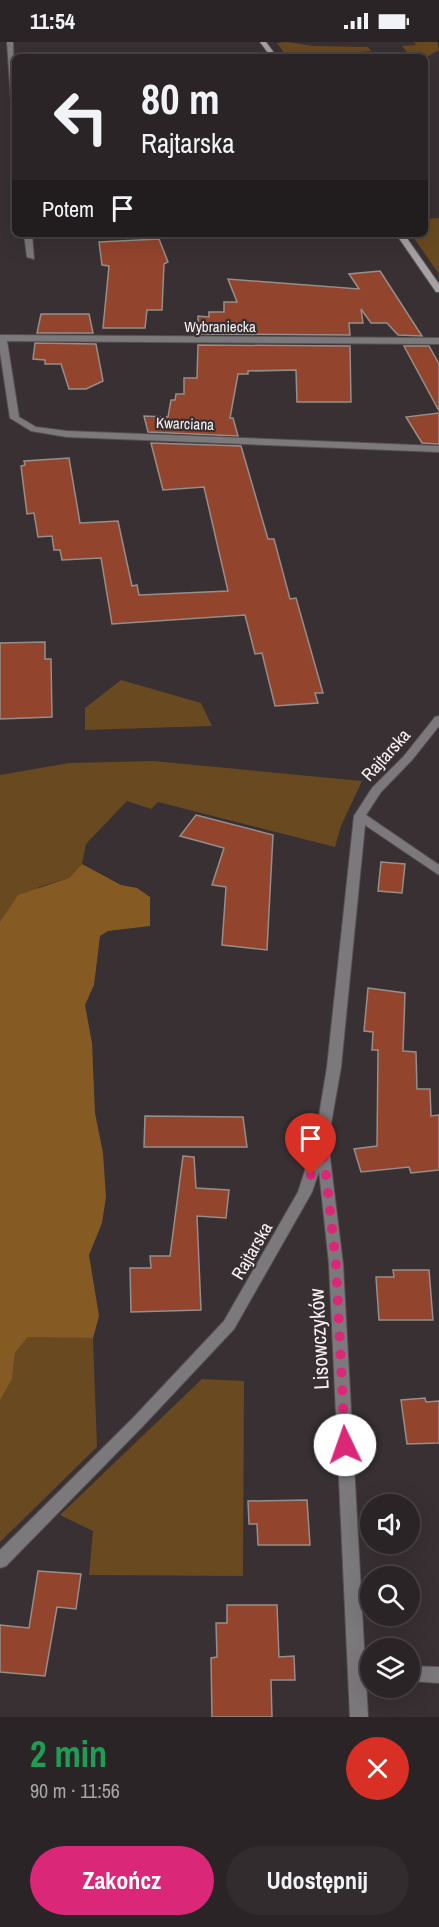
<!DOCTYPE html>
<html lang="pl">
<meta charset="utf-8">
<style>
:root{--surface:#2a2426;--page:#322c2e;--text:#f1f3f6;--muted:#a5a4a7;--line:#464143;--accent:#db2777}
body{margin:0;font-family:"Archivo Narrow",sans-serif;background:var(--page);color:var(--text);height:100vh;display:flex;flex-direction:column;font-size:22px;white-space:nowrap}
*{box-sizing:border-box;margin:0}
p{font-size:20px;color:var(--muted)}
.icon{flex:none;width:33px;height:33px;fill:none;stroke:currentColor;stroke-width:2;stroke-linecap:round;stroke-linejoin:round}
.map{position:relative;height:1675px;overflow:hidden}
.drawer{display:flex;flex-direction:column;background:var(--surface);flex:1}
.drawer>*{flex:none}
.top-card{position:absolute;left:12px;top:12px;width:416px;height:183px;border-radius:9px;box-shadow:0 6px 24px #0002,0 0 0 2px var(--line);background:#2a2426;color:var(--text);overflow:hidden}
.buttons{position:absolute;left:360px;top:1452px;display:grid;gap:12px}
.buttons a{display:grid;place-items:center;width:60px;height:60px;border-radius:50%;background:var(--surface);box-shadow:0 6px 24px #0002,0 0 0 2px var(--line);font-size:30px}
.pin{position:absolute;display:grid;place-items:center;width:51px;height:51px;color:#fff;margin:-62px -26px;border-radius:50% 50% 50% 0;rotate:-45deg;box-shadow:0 0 6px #0007}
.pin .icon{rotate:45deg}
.me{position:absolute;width:66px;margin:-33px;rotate:357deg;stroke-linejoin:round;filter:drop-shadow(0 0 4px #0008)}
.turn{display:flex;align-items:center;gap:21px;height:126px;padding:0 30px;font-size:27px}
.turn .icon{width:78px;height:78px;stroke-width:2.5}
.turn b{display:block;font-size:42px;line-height:51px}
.then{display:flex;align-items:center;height:57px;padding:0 30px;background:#0003;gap:12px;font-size:22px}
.round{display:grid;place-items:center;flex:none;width:63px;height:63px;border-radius:32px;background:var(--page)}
.overview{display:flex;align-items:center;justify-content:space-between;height:102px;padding:0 30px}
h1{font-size:36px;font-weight:800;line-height:45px;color:#1e9e55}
.cta{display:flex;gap:12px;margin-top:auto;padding:12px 30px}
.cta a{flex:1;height:69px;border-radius:36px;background:var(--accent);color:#fff;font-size:24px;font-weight:800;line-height:69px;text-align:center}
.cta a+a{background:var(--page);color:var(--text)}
.status{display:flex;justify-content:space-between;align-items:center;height:42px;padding:0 30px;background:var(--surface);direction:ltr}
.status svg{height:16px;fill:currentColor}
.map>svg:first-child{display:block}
</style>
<div class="status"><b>11:54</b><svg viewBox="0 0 49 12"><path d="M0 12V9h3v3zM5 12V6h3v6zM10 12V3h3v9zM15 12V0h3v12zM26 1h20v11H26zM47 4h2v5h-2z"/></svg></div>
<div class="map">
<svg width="439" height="1675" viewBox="0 0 439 1675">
<rect width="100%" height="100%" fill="#383032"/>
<g fill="#684920">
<polygon points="287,0 313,4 368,5 371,9 360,10 364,15 287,15 277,1"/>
<polygon points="414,0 437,0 439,8 425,16 406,15 410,14 402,4 416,3"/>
<polygon points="439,176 439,232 411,192 424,192 425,177"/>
<polygon points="121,638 201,661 212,684 85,688 85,666"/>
<polygon points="153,719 362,739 341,784 335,805 158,760 151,767 127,759 86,802 82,822 69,836 39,845 0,880 0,733 69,721"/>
<polygon points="58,1294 93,1296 97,1405 0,1500 0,1359 12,1337 15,1311 28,1295"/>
<polygon points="202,1337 244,1339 243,1534 89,1533 93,1489 60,1473"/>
</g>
<polygon fill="#855b23" points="82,822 121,843 137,846 150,855 150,884 108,889 100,894 94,943 85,963 92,1001 95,1071 103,1111 106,1155 102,1181 89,1213 99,1274 93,1296 28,1295 15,1311 12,1337 0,1359 0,880 18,853 69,836"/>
<g fill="#93442c" stroke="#968e8b" stroke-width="1.5">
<polygon points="159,197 168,220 164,222 162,268 147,268 145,286 103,286 109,224 102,223 99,200"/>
<polygon points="380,229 422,294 398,293 387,281 371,281 361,267 363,281 349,281 350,293 198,292 198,274 209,275 209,270 224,270 224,260 237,260 228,237 359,247 349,232"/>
<polygon points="41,272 89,272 93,291 37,291"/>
<polygon points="35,301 96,302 103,339 86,347 69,347 61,322 45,322 45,318 33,317"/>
<polygon points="198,303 350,304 351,360 297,360 296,328 248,329 248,332 238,332 230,376 233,376 238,394 148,390 144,374 168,375 171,358 175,358 176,352 184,352 184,336 197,336"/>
<polygon points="404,304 429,304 439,322 439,369"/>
<polygon points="439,371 439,402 422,401 406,375"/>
<polygon points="151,401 241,404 268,497 274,497 290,557 296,556 323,651 315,651 318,661 275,664 262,611 255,612 245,573 112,582 101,516 62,518 60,508 54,508 52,494 38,495 34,471 27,472 21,424 25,423 24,419 69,416 80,481 118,479 132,544 137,543 139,553 228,549 204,445 163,448"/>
<polygon points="45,600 45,617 51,617 52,675 0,677 0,601"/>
<polygon points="196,773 273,793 267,908 222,903 226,845 212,843 224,806 180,794"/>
<polygon points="381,820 405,822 402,851 378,849"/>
<polygon points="368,946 405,951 403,1009 416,1010 417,1047 430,1047 431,1074 439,1073 439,1128 411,1131 409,1125 361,1130 354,1107 377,1104 378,1008 372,1008 373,990 364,989"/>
<polygon points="145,1074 243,1075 247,1105 144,1105"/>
<polygon points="183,1114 194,1115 196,1146 229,1148 226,1176 197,1174 201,1268 131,1270 130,1226 151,1226 150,1214 170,1214"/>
<polygon points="393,1228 429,1228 433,1278 379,1278 376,1235 394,1235"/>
<polygon points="425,1356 426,1360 439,1359 439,1401 407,1402 401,1358"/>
<polygon points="307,1458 310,1503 258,1503 257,1482 249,1482 248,1459"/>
<polygon points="38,1529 81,1532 76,1567 57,1565 45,1634 0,1630 0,1583 29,1586"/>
<polygon points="227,1563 277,1563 279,1615 294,1614 295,1638 271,1638 272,1675 212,1675 211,1616 217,1615 216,1581 227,1581"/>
</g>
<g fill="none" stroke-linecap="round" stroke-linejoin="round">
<defs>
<g id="street">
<polygon points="7,0 13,0 15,60 11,58"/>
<polygon points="24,192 32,192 34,217 27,215"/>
<polygon points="0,293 439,296 439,302 7,299 19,375 36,385 67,389 439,404 439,410 67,395 31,389 10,376 0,310"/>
<polygon points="439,674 439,684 412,718 381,750 366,773 439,823 439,833 365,783 341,1025 328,1099 343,1222 365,1622 370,1623 370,1637 366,1638 368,1675 350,1675 329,1222 319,1129 312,1150 234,1287 143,1384 6,1524 0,1526 0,1508 133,1376 224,1279 298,1150 315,1098 327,1025 354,774 372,746 404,714 435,675"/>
<polygon points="410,1624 439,1625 439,1641 410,1639"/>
</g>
<g id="secondary">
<polygon points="260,0 266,0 277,15 271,15"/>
<polygon points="396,192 404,192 439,242 439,250 436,250"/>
</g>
</defs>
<use href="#street" stroke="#574f51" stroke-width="2"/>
<use href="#secondary" stroke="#574f51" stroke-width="2"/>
<use href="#street" fill="#7c797c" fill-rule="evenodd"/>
<use href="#secondary" fill="#a6a1a5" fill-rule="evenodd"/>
</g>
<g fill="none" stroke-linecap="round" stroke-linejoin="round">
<polyline stroke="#db2777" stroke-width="10" stroke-dasharray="0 18" points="311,1133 322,1098 336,1222 345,1403"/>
</g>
<g text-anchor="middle" stroke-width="4.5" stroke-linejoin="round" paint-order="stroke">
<g font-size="15" fill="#f7f2f3" stroke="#383032">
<text x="220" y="290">Wybraniecka</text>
<text transform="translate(185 382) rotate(2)" y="5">Kwarciana</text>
</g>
<g font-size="18" fill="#f7f2f3" stroke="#383032">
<text transform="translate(386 713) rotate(-48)" y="6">Rajtarska</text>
<text transform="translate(252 1209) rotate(-60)" y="6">Rajtarska</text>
</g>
<g font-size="21" fill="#f7f2f3" stroke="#383032">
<text transform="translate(319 1297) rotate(-93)" y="7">Lisowczyków</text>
</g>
</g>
</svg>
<div class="buttons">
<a><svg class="icon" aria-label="sound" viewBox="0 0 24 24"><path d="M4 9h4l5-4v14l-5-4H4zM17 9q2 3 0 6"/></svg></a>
<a><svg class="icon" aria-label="search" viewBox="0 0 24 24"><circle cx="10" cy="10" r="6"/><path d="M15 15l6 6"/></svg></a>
<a><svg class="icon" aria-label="layers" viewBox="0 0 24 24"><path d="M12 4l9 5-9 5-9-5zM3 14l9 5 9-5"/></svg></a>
</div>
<div class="pin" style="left:311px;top:1133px;background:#d93025"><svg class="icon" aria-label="arrive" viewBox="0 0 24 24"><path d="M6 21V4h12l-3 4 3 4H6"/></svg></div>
<svg class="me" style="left:345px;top:1403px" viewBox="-20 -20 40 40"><circle r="19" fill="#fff"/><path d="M0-13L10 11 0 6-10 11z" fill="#db2777"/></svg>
<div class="top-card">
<div class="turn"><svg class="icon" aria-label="left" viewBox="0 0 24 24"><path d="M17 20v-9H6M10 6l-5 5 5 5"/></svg><div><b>80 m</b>Rajtarska</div></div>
<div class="then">Potem<svg class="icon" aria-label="arrive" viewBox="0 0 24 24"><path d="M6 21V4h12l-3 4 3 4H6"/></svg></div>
</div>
</div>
<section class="drawer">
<div class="overview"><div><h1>2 min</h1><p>90 m · 11:56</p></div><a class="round" style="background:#d93025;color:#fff"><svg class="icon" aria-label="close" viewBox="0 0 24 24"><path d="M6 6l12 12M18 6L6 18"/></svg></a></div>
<div class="cta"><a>Zakończ</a><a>Udostępnij</a></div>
</section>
